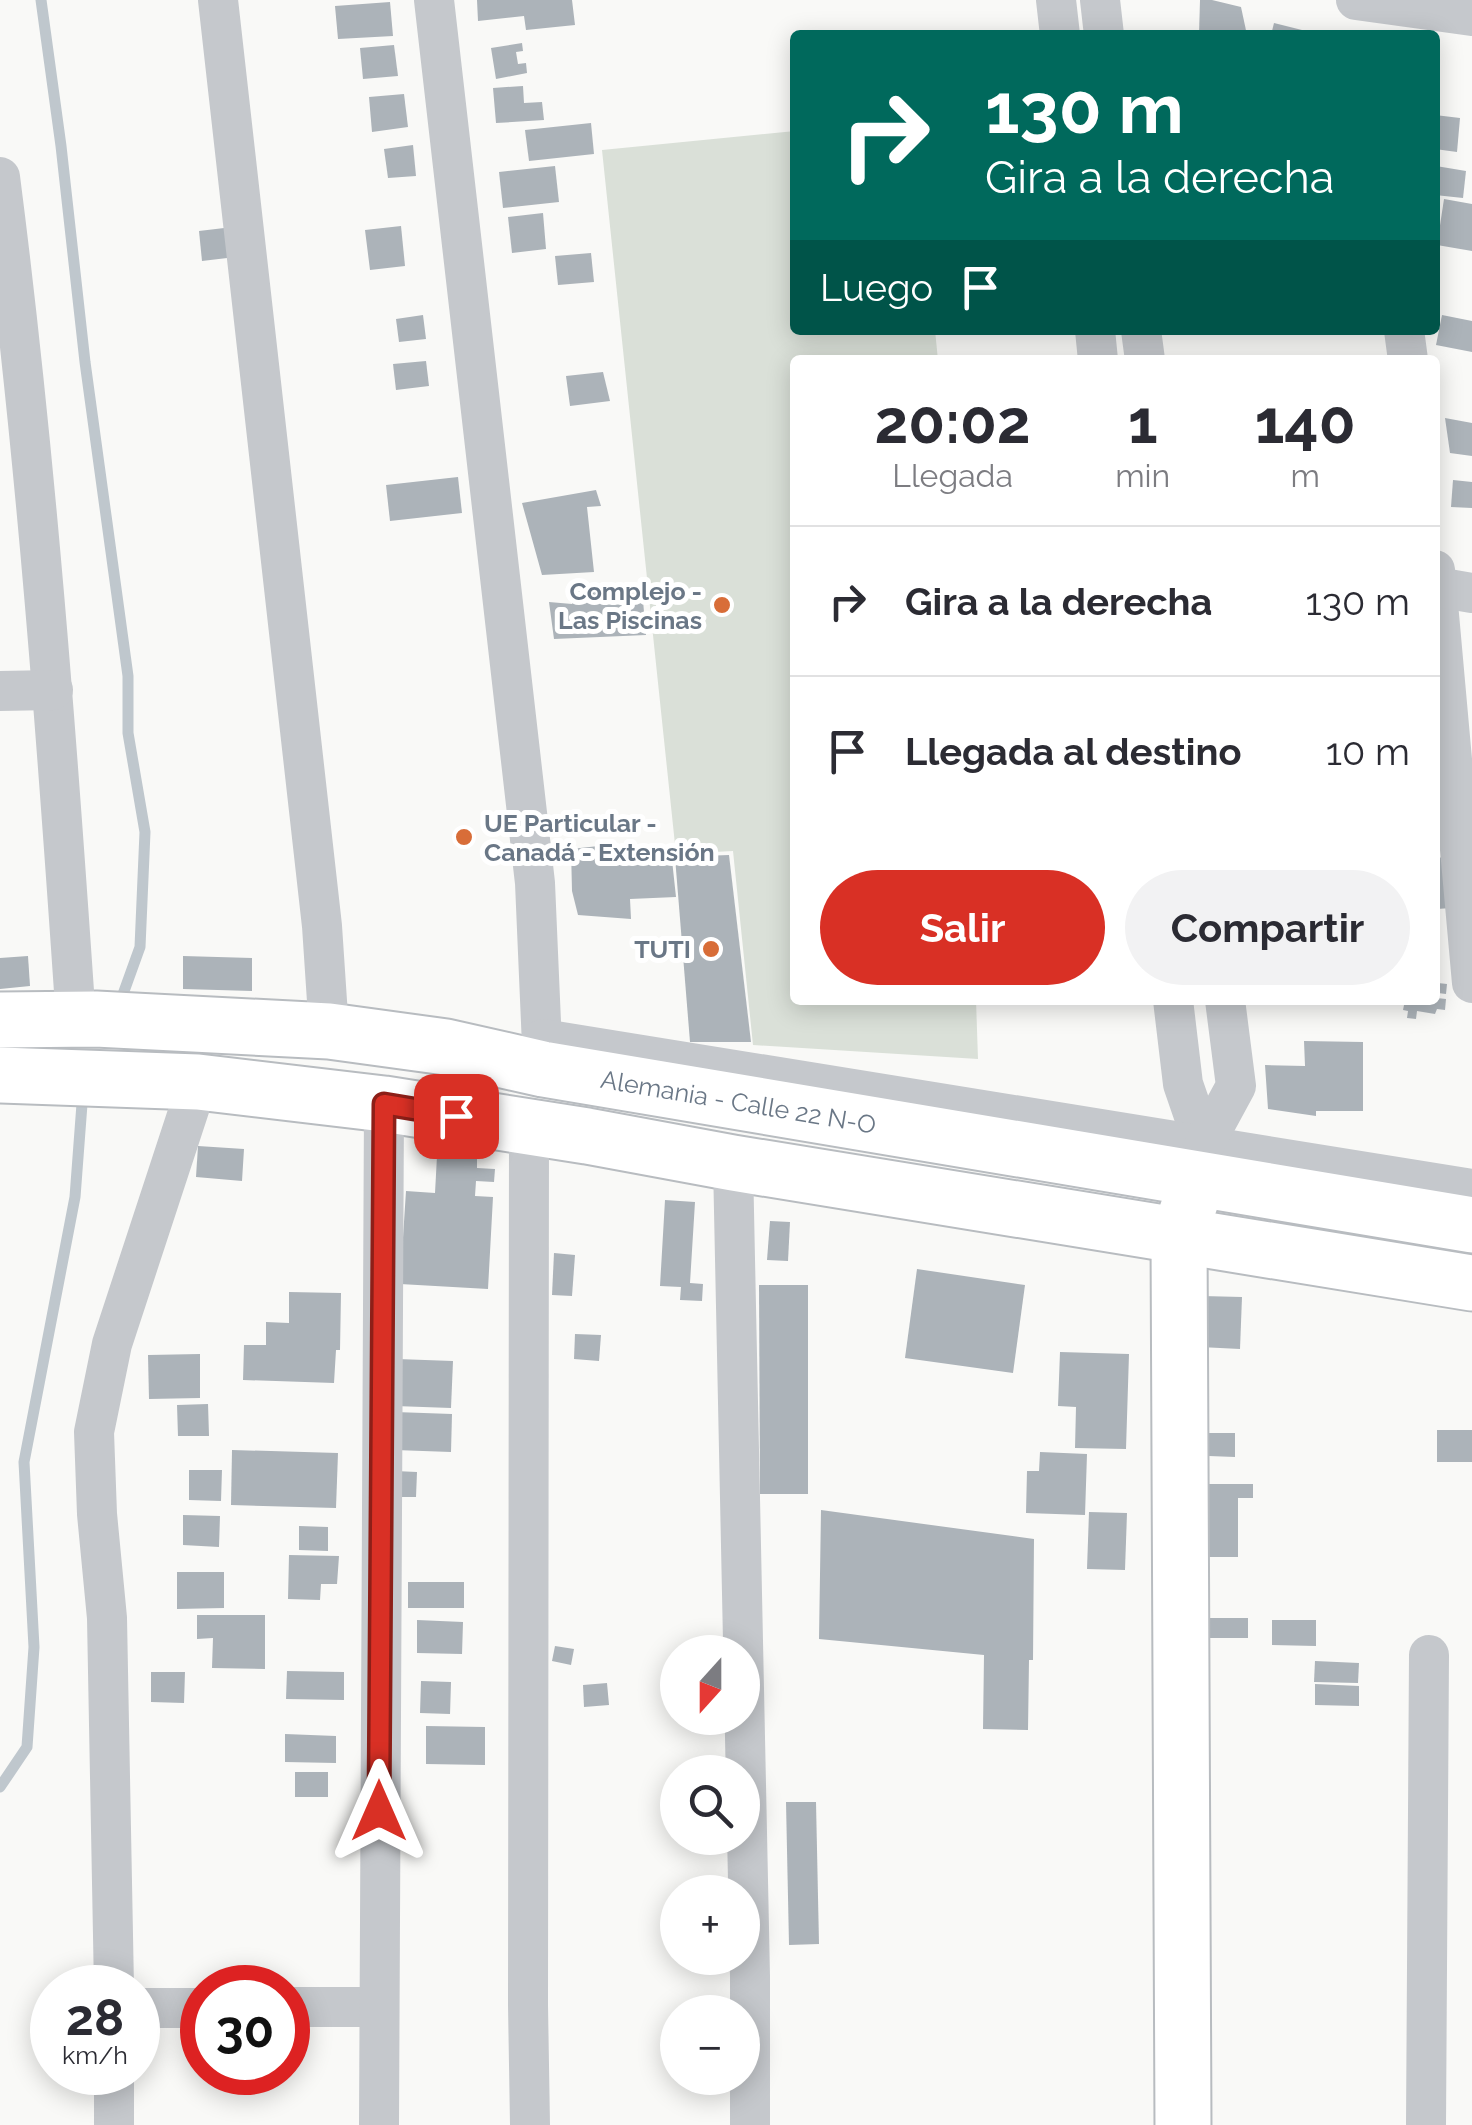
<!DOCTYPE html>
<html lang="es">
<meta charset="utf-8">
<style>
:root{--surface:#fff;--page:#f2f2f3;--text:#2b2b33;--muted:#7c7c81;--line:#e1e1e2;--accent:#d93025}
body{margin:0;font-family:Raleway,sans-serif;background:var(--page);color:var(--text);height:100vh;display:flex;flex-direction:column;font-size:38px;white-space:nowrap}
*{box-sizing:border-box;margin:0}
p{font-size:32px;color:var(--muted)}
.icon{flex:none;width:55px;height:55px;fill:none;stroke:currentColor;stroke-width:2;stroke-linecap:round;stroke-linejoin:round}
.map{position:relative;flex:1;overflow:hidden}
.sheet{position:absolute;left:790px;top:355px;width:650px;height:650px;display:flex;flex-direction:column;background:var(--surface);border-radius:10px;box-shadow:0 5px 25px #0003}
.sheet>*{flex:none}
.banner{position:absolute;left:790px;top:30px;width:650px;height:305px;border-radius:10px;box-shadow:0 5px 25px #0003;background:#00695c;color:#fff;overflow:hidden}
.needle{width:65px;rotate:201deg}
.tools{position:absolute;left:660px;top:1635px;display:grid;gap:20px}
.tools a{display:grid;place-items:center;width:100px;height:100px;border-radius:50%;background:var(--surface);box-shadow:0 5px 25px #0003;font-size:50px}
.speed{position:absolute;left:30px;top:1965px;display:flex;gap:20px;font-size:50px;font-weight:700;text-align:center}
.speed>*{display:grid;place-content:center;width:130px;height:130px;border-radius:50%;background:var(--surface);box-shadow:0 5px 25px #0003;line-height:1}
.speed small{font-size:25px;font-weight:400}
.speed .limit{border:15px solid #d22;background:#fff;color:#111}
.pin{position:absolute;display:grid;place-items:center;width:85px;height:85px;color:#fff;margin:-42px;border-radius:20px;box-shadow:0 5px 15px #0006}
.me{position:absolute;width:110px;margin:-55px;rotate:0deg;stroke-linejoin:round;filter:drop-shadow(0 0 8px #0008)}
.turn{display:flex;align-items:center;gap:35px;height:210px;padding:0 30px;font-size:45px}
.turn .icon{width:130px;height:130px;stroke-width:2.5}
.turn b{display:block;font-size:70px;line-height:85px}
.then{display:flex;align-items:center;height:95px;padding:0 30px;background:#0003;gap:20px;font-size:38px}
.eta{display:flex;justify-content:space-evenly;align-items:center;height:170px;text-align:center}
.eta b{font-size:60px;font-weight:700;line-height:70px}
.primary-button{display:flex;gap:20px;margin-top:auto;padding:20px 30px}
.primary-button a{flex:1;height:115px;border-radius:60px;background:var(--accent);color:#fff;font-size:40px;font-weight:700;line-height:115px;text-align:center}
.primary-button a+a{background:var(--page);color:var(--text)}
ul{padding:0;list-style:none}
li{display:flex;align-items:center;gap:30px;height:150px;padding:0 30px;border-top:2px solid var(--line)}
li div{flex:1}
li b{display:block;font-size:38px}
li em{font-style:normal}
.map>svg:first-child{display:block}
</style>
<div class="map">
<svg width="1472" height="2125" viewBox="0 0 1472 2125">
<rect width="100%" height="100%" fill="#f9f9f7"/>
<polygon fill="#dae0d8" points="795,131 795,330 935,330 938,360 795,360 795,1000 976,1000 978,1059 753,1045 733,851 676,854 602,150"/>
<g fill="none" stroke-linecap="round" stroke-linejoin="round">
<g stroke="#bfc7cd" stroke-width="11">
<polyline points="41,0 61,146 85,362 128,676 128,733 145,832 140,947 118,1008"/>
<polyline points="0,1787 27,1747 34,1647 24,1462 75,1197 82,1104 87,1091"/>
</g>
</g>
<g fill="#acb3b9">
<polygon points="477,0 572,0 575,25 526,30 524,16 478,21"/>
<polygon points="1200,0 1212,0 1241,7 1247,35 1199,35"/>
<polygon points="390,2 393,36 338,39 335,6"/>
<polygon points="1274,23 1318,34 1318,35 1271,35"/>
<polygon points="522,43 523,51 516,52 518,64 526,63 527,73 496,79 491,48"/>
<polygon points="394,45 398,76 363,79 360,48"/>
<polygon points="523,86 524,103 542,102 544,120 496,123 493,88"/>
<polygon points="404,94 408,127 372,132 369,97"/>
<polygon points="1435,115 1460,118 1457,152 1435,149"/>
<polygon points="591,123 594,154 529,161 525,130"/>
<polygon points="413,145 416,176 388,178 384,149"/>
<polygon points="555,166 559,202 503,208 499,172"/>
<polygon points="1436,166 1466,171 1463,198 1435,195"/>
<polygon points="1444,199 1472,204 1472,251 1437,245"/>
<polygon points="543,213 546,249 512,253 508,217"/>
<polygon points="241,226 244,256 202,261 199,231"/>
<polygon points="401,226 405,266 370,270 365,230"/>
<polygon points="591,253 594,282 558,285 555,256"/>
<polygon points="423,315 426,339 399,342 396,319"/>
<polygon points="1442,315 1472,321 1472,352 1436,345"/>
<polygon points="426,361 429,386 396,390 393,364"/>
<polygon points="603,372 610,401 570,406 566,376"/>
<polygon points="1445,418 1472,423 1472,456 1450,453"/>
<polygon points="458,477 462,513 390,521 386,485"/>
<polygon points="1453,480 1472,482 1472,508 1451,507"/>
<polygon points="596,490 601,506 587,507 594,572 542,575 522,503"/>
<polygon points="642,589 646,635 554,639 549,602 572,604 576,590"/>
<polygon points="617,844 625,864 672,860 676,897 630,899 631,919 578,915 572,891 571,849"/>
<polygon points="729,855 751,1042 690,1042 675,857"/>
<polygon points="1446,857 1451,908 1437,909 1435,858"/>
<polygon points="28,956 30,986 0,989 0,958"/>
<polygon points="183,956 252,958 252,991 183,989"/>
<polygon points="1435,975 1439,976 1438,983 1447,984 1446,994 1438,993 1437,998 1446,999 1445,1010 1437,1009 1435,1014 1417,1011 1416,1019 1407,1018 1408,1011 1403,1010 1405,1000 1435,1000"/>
<polygon points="1304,1041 1363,1042 1363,1111 1316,1111 1316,1116 1268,1109 1265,1065 1305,1066"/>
<polygon points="198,1146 244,1149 242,1181 196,1177"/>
<polygon points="437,1156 477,1158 477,1168 495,1169 494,1182 476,1181 475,1196 493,1197 488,1289 400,1284 406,1191 435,1193"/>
<polygon points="665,1200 695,1202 690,1283 703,1284 702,1301 680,1300 681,1287 660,1286"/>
<polygon points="770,1221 790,1222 788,1261 767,1260"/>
<polygon points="554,1253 575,1255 572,1296 552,1295"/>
<polygon points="917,1269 1025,1285 1013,1373 905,1358"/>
<polygon points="759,1285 808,1285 808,1494 760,1494"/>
<polygon points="289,1292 341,1293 340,1350 336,1350 334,1383 243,1380 244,1345 266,1345 266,1322 289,1323"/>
<polygon points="1202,1296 1242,1297 1240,1349 1200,1347"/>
<polygon points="575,1334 601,1335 599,1361 574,1359"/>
<polygon points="1060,1352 1129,1354 1126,1449 1075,1448 1076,1407 1058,1406"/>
<polygon points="200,1354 200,1398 149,1399 148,1355"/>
<polygon points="397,1359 453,1361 451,1408 395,1406"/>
<polygon points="208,1404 209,1436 178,1436 177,1405"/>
<polygon points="395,1412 452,1414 451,1452 395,1450"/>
<rect x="1437" y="1430" width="35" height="32"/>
<polygon points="1209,1433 1235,1433 1235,1457 1209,1456"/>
<polygon points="232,1450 338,1453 336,1508 231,1505"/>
<polygon points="1040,1452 1087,1454 1085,1515 1026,1513 1027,1471 1039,1471"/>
<polygon points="189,1470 222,1470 221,1501 189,1500"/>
<polygon points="395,1471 417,1472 416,1497 395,1497"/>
<polygon points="1195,1484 1253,1484 1253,1498 1238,1498 1238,1557 1195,1557"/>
<polygon points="821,1510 1034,1539 1033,1660 1029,1660 1028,1730 983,1729 984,1655 819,1639"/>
<polygon points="1089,1512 1127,1513 1125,1570 1087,1569"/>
<polygon points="183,1515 220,1516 219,1547 183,1545"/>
<polygon points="299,1526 328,1527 328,1551 299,1550"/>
<polygon points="289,1555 339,1556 337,1584 321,1584 320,1600 288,1599"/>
<polygon points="177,1572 224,1572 224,1608 177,1609"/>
<rect x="408" y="1582" width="56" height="26"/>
<polygon points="197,1615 265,1615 265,1669 212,1668 213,1638 197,1639"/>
<rect x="1208" y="1618" width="40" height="20"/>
<polygon points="417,1620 463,1622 462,1654 417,1653"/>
<polygon points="1272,1620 1316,1620 1316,1646 1272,1645"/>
<polygon points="555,1646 574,1649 571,1665 552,1661"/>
<polygon points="1315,1661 1359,1663 1358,1683 1314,1682"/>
<polygon points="287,1671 344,1672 344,1700 286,1699"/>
<polygon points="151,1672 185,1672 184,1703 151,1702"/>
<polygon points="421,1681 451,1682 450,1714 420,1713"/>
<polygon points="607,1683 609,1705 584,1707 583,1685"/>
<polygon points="1315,1684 1359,1686 1359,1706 1315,1705"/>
<polygon points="426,1726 485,1727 485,1765 426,1764"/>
<polygon points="285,1734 336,1736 336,1763 285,1762"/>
<rect x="295" y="1772" width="33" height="25"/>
<polygon points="786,1802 816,1802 819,1944 789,1945"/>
</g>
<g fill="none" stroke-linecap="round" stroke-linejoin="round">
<defs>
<g id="secondary">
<path id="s1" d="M0,1020L96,1019L329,1031L446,1047L543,1069L1472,1225"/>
<polyline points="0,1075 198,1082 384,1104 587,1136 733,1163 1472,1283"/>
<polyline points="1183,2125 1179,1235 1191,1200"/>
</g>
</defs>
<use href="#secondary" stroke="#b8bcc0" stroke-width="59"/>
<g stroke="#c5c8cc" stroke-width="40">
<polyline points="218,0 322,926 329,1031"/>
<polyline points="434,0 535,883 543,1069"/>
<polyline points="1056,0 1060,35"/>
<polyline points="1100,0 1104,35"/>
<polyline points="1356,0 1472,16"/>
<path d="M0,177C36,457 57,739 76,1021"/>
<polyline points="1095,330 1098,360"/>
<polyline points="1141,330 1145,360"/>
<polyline points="1404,330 1408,360"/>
<polyline points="1435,570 1472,983"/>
<polyline points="1437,587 1472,593"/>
<polyline points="0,691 53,690"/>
<polyline points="1173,1000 1183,1084 1204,1145"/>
<polyline points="543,1039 1472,1189"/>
<polyline points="529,1127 528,2005 530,2125"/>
<polyline points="733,1163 750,1976 750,2125"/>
<polyline points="1200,1167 1204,1145 1236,1086 1225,1000"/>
<polyline points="114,1988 107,1618 97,1514 94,1432 112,1344 198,1082"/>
<polyline points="288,2007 378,2007"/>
<polyline points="138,2008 202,2008"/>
<polyline points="114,2125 114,2072"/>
<polyline points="379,2125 384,1104"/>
<polyline points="1426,2125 1429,1655"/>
</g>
<use href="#secondary" stroke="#fff" stroke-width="55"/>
</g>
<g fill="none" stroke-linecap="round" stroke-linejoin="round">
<defs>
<polyline id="route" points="379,1811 384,1104 456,1116"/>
</defs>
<use href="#route" stroke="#8d1f18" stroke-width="25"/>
<use href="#route" stroke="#d93025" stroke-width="18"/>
</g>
<g fill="#d86d38" stroke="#fff" stroke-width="4">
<circle cx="722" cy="605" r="10"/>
<circle cx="464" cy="837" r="10"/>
<circle cx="711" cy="949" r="10"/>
</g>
<g text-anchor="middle" stroke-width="10" stroke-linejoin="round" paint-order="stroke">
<g font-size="25" font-weight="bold" fill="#6a7786" stroke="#fff" text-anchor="end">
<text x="702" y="600">Complejo -<tspan x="702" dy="29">Las Piscinas</tspan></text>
<text x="484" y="832" text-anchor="start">UE Particular -<tspan x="484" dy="29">Canadá - Extensión</tspan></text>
<text x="691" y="958">TUTI</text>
</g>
<g font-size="25" fill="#6a7786" stroke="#fff">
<text dy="9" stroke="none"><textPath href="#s1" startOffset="745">Alemania - Calle 22 N-O</textPath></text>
</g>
</g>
</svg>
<div class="tools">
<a><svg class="needle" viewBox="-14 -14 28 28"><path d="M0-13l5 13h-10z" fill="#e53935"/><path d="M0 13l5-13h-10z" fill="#7c7c81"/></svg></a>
<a><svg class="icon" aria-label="search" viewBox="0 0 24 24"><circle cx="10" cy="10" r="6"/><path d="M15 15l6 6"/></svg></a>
<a>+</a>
<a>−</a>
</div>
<div class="speed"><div>28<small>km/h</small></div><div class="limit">30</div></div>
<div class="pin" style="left:456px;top:1116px;background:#d93025"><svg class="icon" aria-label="arrive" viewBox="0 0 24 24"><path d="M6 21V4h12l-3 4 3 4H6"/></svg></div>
<svg class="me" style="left:379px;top:1811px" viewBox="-20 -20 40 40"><path d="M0-17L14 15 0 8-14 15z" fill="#d93025" stroke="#fff" stroke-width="4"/></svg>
<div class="banner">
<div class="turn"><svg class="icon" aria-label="right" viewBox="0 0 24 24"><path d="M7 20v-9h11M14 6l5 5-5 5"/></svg><div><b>130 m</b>Gira a la derecha</div></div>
<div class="then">Luego<svg class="icon" aria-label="arrive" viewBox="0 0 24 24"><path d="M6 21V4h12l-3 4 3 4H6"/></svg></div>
</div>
<section class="sheet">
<div class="eta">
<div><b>20:02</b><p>Llegada</p></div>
<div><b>1</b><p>min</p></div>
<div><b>140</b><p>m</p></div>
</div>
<ul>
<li><svg class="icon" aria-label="right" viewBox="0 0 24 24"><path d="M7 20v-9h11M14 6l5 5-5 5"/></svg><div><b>Gira a la derecha</b></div><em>130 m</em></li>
<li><svg class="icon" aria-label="arrive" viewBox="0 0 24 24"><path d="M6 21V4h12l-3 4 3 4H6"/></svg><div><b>Llegada al destino</b></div><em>10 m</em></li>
</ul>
<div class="primary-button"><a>Salir</a><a>Compartir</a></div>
</section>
</div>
